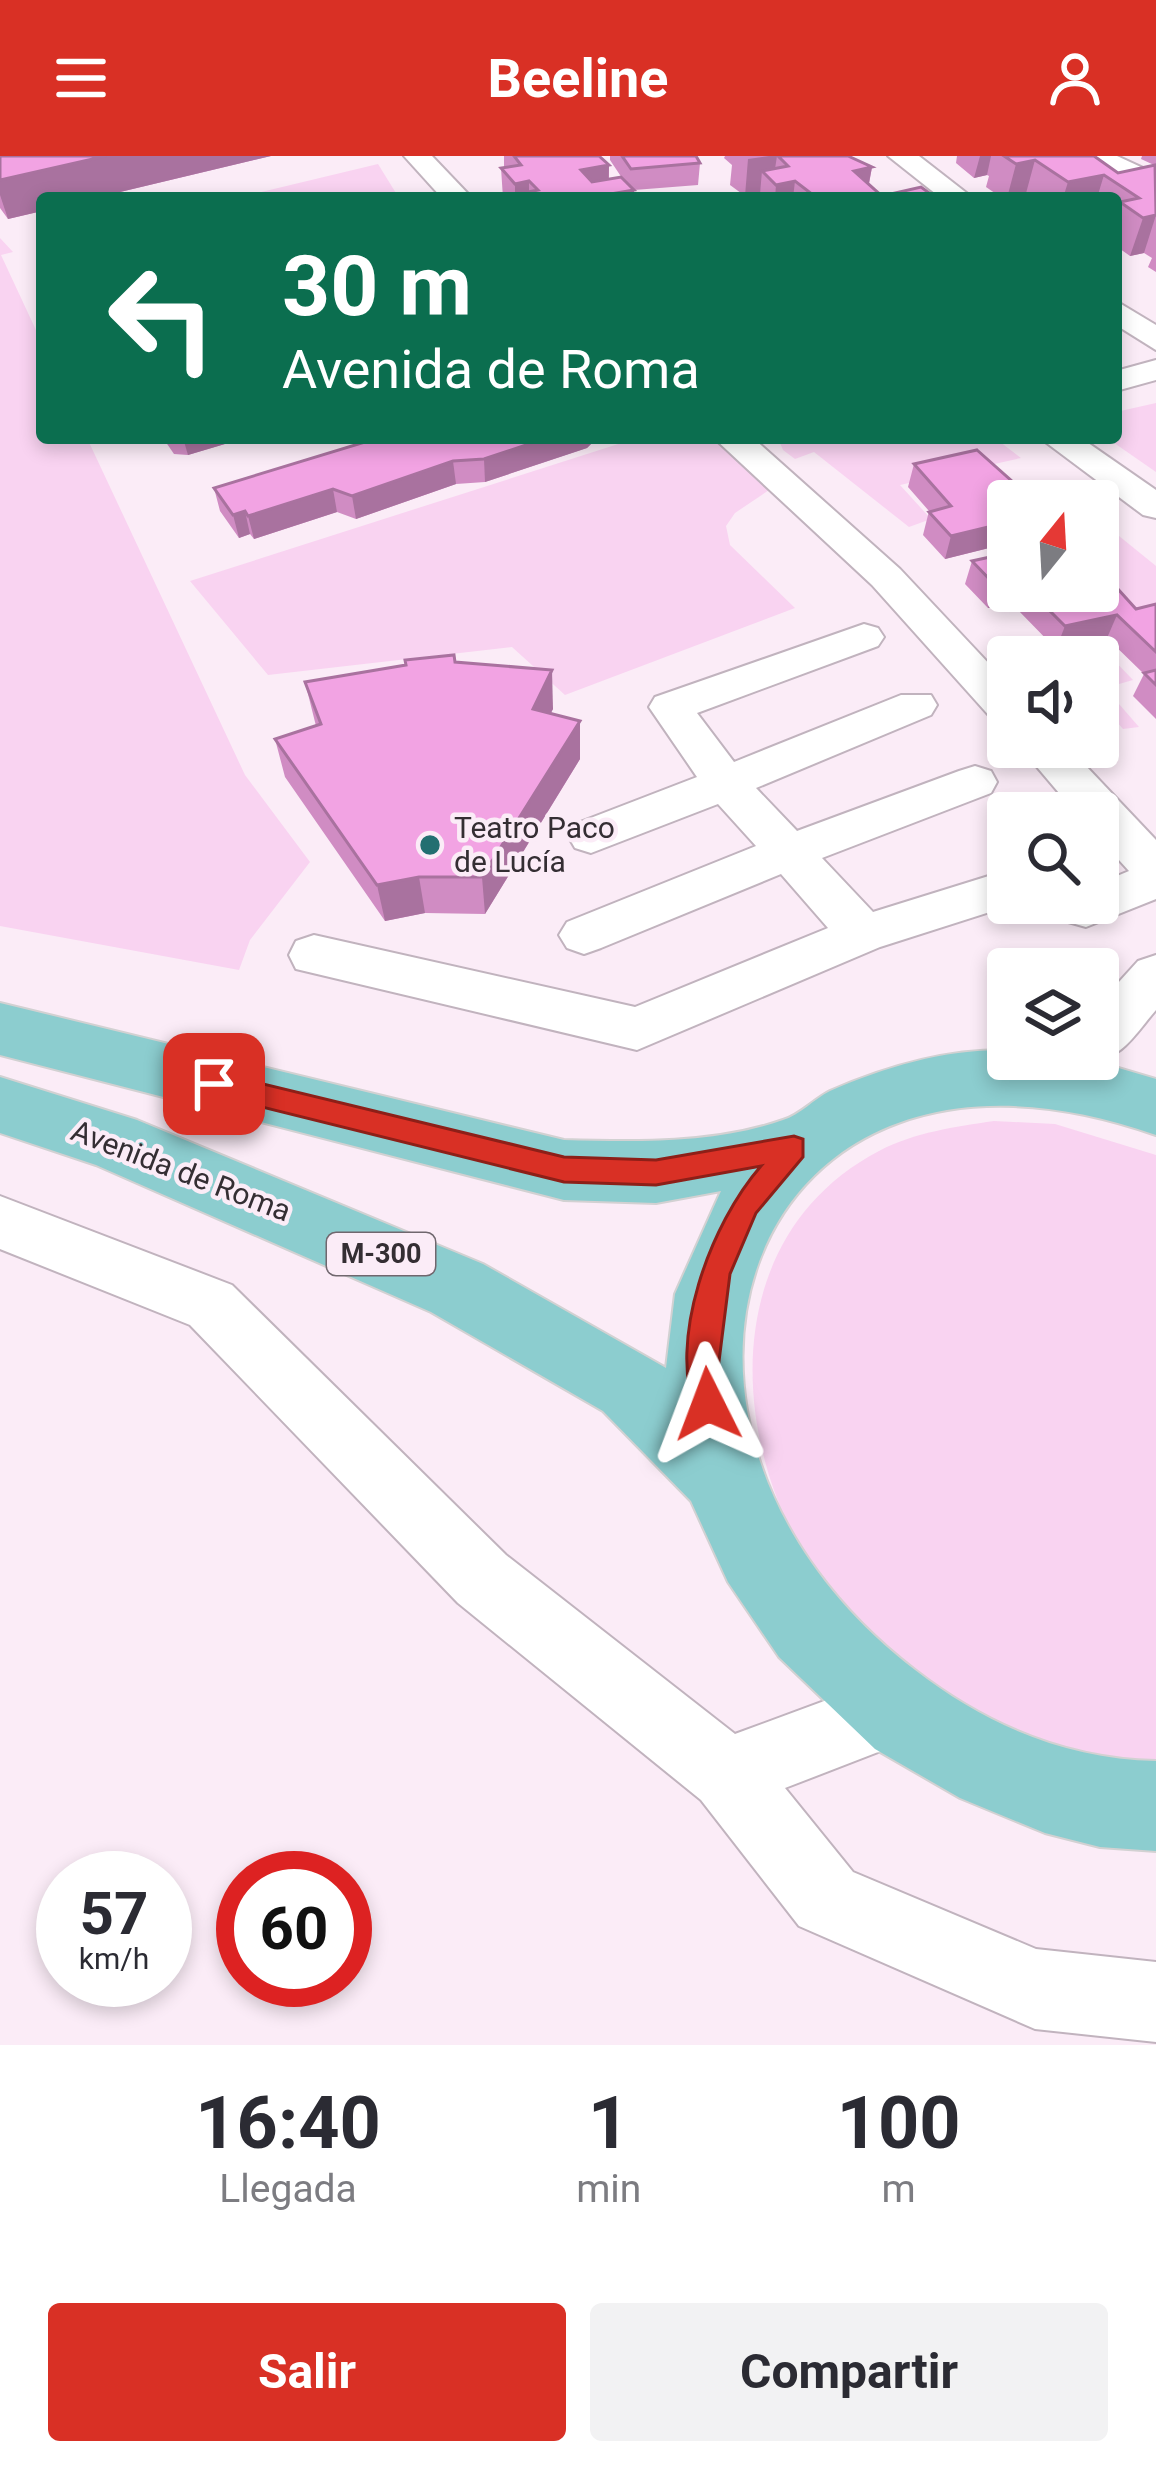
<!DOCTYPE html>
<html lang="es">
<meta charset="utf-8">
<style>
:root{--surface:#fff;--page:#f2f2f3;--text:#2b2b33;--muted:#7c7c81;--accent:#d93025}
body{margin:0;font-family:Roboto,sans-serif;background:var(--page);color:var(--text);height:100vh;display:flex;flex-direction:column;font-size:45px;white-space:nowrap}
*{box-sizing:border-box;margin:0}
p{font-size:39px;color:var(--muted)}
.icon{flex:none;width:66px;height:66px;fill:none;stroke:currentColor;stroke-width:2;stroke-linecap:round;stroke-linejoin:round}
.map{position:relative;height:1889px;overflow:hidden}
.side{display:flex;flex-direction:column;background:var(--surface);flex:1}
.side>*{flex:none}
.guide{position:absolute;left:36px;top:36px;width:1086px;height:252px;border-radius:12px;box-shadow:0 6px 18px #0003;background:#0b6e4f;color:#fff;overflow:hidden}
.needle{width:78px;rotate:18deg}
.tools{position:absolute;left:987px;top:324px;display:grid;gap:24px}
.tools a{display:grid;place-items:center;width:132px;height:132px;border-radius:12px;background:var(--surface);box-shadow:0 6px 18px #0003;font-size:60px}
.speed{position:absolute;left:36px;top:1695px;display:flex;gap:24px;font-size:60px;font-weight:700;text-align:center}
.speed>*{display:grid;place-content:center;width:156px;height:156px;border-radius:50%;background:var(--surface);box-shadow:0 6px 18px #0003;line-height:1}
.speed small{font-size:30px;font-weight:400}
.speed .limit{border:18px solid #d22;background:#fff;color:#111}
.pin{position:absolute;display:grid;place-items:center;width:102px;height:102px;color:#fff;margin:-51px;border-radius:24px;box-shadow:0 6px 18px #0006}
.me{position:absolute;width:132px;margin:-66px;rotate:357deg;stroke-linejoin:round;filter:drop-shadow(0 0 9px #0008)}
.turn{display:flex;align-items:center;gap:42px;height:252px;padding:0 48px;font-size:54px}
.turn .icon{width:156px;height:156px;stroke-width:2.5}
.turn b{display:block;font-size:84px;line-height:102px}
.eta{display:flex;justify-content:space-evenly;align-items:center;height:204px;text-align:center}
.eta b{font-size:72px;font-weight:700;line-height:84px}
.button{display:flex;gap:24px;margin-top:auto;padding:24px 48px}
.button a{flex:1;height:138px;border-radius:12px;background:var(--accent);color:#fff;font-size:48px;font-weight:700;line-height:138px;text-align:center}
.button a+a{background:var(--page);color:var(--text)}
header{display:flex;justify-content:space-between;align-items:center;height:156px;padding:0 48px;background:var(--accent);color:#fff;font-size:54px;font-weight:700}
.map>svg:first-child{display:block}
</style>
<header><svg class="icon" aria-label="menu" viewBox="0 0 24 24"><path d="M4 6h16M4 12h16M4 18h16"/></svg>Beeline<svg class="icon" aria-label="person" viewBox="0 0 24 24"><circle cx="12" cy="8" r="4"/><path d="M4 21q1-7 8-7t8 7"/></svg></header>
<div class="map">
<svg width="1156" height="1889" viewBox="0 0 1156 1889">
<rect width="100%" height="100%" fill="#fbecf7"/>
<g fill="#f9d3f1">
<polygon points="378,8 399,42 236,42"/>
<polygon points="0,82 13,96 1,99 42,187 42,282 87,282 245,619 310,706 250,784 239,814 0,770"/>
<polygon points="1156,247 1156,316 1107,282 1116,282 1116,256"/>
<polygon points="637,282 716,282 769,334 735,357 726,370 730,389 795,452 565,539 512,491 268,519 190,425"/>
<polygon points="778,282 995,282 1021,302 900,329 931,363 909,371 814,296 795,303 783,294"/>
<polygon points="1098,363 1156,410 1156,460 1130,466 1097,435"/>
<polygon points="1103,493 1133,524 1105,532 1139,571 1123,573 1098,544 1098,501 1073,501"/>
<path d="M994,965L1055,968L1156,999V1605C1111,1610 1055,1593 1014,1575C937,1541 864,1489 816,1418C726,1283 719,1079 879,995C915,976 955,971 994,965Z"/>
</g>
<g fill="none" stroke-linecap="round" stroke-linejoin="round">
<defs>
<g id="minor">
<polygon points="404,0 432,0 472,42 442,42"/>
<polygon points="888,0 919,0 973,42 941,42"/>
<polygon points="1082,0 1117,0 1156,18 1156,37"/>
<polygon points="1116,145 1156,169 1156,194 1116,169"/>
<polygon points="1156,204 1156,224 1116,235 1116,215"/>
<polygon points="714,282 753,282 900,413 1008,528 1008,568 993,564 872,429"/>
<polygon points="1040,282 1081,282 1156,334 1156,362 1143,359"/>
<polygon points="864,468 878,472 884,481 878,490 697,557 734,606 901,539 931,539 937,549 931,559 756,632 797,675 959,615 975,610 991,615 997,626 991,637 822,702 873,756 1008,714 1008,747 1018,747 880,791 637,894 296,813 289,799 296,785 314,779 635,851 828,772 781,718 601,792 584,798 567,792 559,779 567,766 756,690 718,648 591,697 575,692 568,680 575,668 697,621 649,551 655,541"/>
<polygon points="1020,591 1068,591 1156,684 1156,743 1086,771 1047,760 1040,747 1098,747 1098,728 1129,715 1098,681 1098,657 1076,657"/>
<path d="M1156,799V854C1138,874 1120,907 1091,903H1098V849L1138,805Z"/>
<polygon points="0,1040 232,1129 506,1399 735,1578 892,1520 917,1531 928,1556 917,1581 785,1632 853,1716 1036,1793 1156,1806 1156,1886 1035,1873 799,1770 701,1644 458,1447 190,1169 0,1093"/>
</g>
<path id="major" d="M0,847L564,984C635,986 715,988 783,964C800,959 814,943 830,935C887,910 946,893 1008,894V903H1088L1156,923V979C741,833 598,1271 915,1514C986,1569 1065,1603 1156,1605V1695L1100,1691L1045,1677L960,1642L875,1593L779,1501L728,1426L691,1345L603,1255L431,1156L96,1009L0,977V921L137,964L483,1108L666,1212L675,1138L721,1035L656,1047L564,1044L0,899Z"/>
</defs>
<use href="#minor" stroke="#c1b3be" stroke-width="4"/>
<use href="#major" stroke="#d2d1d2" stroke-width="4"/>
<use href="#minor" fill="#fff" fill-rule="evenodd"/>
<use href="#major" fill="#8ccdcf" fill-rule="evenodd"/>
</g>
<g fill="#d08cc3">
<polygon points="0,0 271,0 95,42 42,42 42,55 8,63 0,52"/>
<polygon points="504,0 599,0 609,9 609,23 622,22 610,4 610,0 696,0 700,7 698,29 634,34 634,42 503,42 501,12 504,12"/>
<polygon points="725,0 848,0 872,11 869,28 882,40 936,42 759,42 760,38 745,40 730,29 732,9 724,2"/>
<polygon points="957,0 1096,0 1118,17 1154,9 1141,3 1142,0 1156,0 1156,116 1148,111 1152,102 1144,97 1130,100 1116,90 1116,42 1002,42 986,31 989,20 987,19 974,22 956,7"/>
<polygon points="163,282 245,282 188,299 174,298"/>
<polygon points="378,282 597,282 587,292 485,326 456,328 356,363 337,356 254,383 250,378 239,382 220,355 214,332"/>
<polygon points="914,308 1008,345 1008,435 1098,435 1098,383 1112,398 1104,418 1136,453 1156,448 1156,563 1133,540 1144,518 1107,482 1056,493 1011,447 988,452 965,428 972,405 1000,399 993,391 945,403 923,379 929,355 908,331"/>
<polygon points="455,506 553,553 550,557 580,565 580,603 485,758 425,757 385,765 285,621 275,583 316,570 305,526"/>
</g>
<g fill="#a9729f">
<polygon points="106,0 271,0 95,42 42,42 42,55 8,63 0,39 0,24"/>
<polygon points="769,0 777,0 773,26 762,15 760,38 745,40 748,3"/>
<polygon points="980,0 991,0 987,19 974,22"/>
<polygon points="1083,0 1096,0 1090,22 1104,19 1097,42 1063,42 1068,26"/>
<polygon points="1035,4 1025,41 1007,42 1016,8"/>
<polygon points="609,9 608,42 581,14"/>
<polygon points="872,11 866,42 854,15"/>
<polygon points="529,25 529,42 523,37 523,42 515,42 515,28"/>
<polygon points="795,25 793,42 775,42 776,29"/>
<polygon points="634,34 634,42 616,42 616,37"/>
<polygon points="1156,59 1144,97 1130,100 1143,62"/>
<polygon points="183,282 245,282 188,299"/>
<polygon points="547,282 597,282 587,292 485,326 484,303"/>
<polygon points="453,305 456,328 356,363 352,340"/>
<polygon points="333,333 337,356 254,383 248,360"/>
<polygon points="245,355 250,378 239,382 233,359"/>
<polygon points="1001,368 993,391 945,403 951,380"/>
<polygon points="1112,398 1103,421 1098,422 1098,401"/>
<polygon points="1008,426 1008,435 1015,435 1011,447 988,452 995,429"/>
<polygon points="1117,459 1107,482 1056,493 1065,470"/>
<polygon points="552,514 553,553 534,592 533,553"/>
<polygon points="580,565 580,603 485,758 482,721"/>
<polygon points="419,721 425,757 385,765 377,729"/>
</g>
<g fill="#f2a3e3" stroke="#a9729f" stroke-width="3">
<polygon points="0,0 106,0 0,24"/>
<polygon points="514,0 599,0 609,9 581,14 592,26 621,21 634,34 616,37 620,42 527,42 523,37 538,34 529,25 515,28 501,12 521,9"/>
<polygon points="622,0 696,0 700,7 631,13"/>
<polygon points="778,0 848,0 872,11 854,15 882,40 921,31 936,42 817,42 795,25 776,29 762,15 788,10"/>
<polygon points="1004,0 1094,0 1118,17 1155,9 1156,59 1143,62 1120,46 1139,42 1104,19 1068,26 1035,4 1016,8"/>
<polygon points="378,282 547,282 484,303 453,305 352,340 333,333 248,360 245,355 233,359 214,332"/>
<polygon points="977,294 1022,334 1044,330 1060,345 1008,345 1008,376 1001,368 951,380 929,356 951,350 914,308"/>
<polygon points="1098,383 1112,398 1098,401"/>
<polygon points="1008,397 1008,426 995,429 972,405"/>
<polygon points="1098,411 1136,453 1156,448 1156,496 1117,459 1065,470 1030,435 1098,435"/>
<polygon points="454,499 455,506 552,514 533,553 580,565 482,721 419,721 377,729 275,583 321,568 305,526 406,509 405,504"/>
<polygon points="1156,514 1156,529 1144,517"/>
</g>
<path fill="#d93025" stroke="#8d1f18" stroke-width="3" d="M214,916L564,1001L656,1004L794,980L803,983V1001L756,1057L730,1118L718,1213L724,1248L720,1259L708,1263L697,1259C666,1185 711,1067 761,1010L656,1029L564,1026L214,939L200,928Z"/>
<circle fill="#236f71" stroke="#fbecf7" stroke-width="4.5" cx="430" cy="689" r="12"/>
<g text-anchor="middle" stroke-width="9" stroke-linejoin="round" paint-order="stroke">
<rect fill="#fbecf7" stroke="#70676e" stroke-width="3" x="327" y="1077" width="108" height="42" rx="9"/>
<g font-size="27" font-weight="bold" fill="#342e33">
<text x="381" y="1107">M-300</text>
</g>
<g font-size="30" fill="#342e33" stroke="#fbecf7" text-anchor="start">
<text x="454" y="682">Teatro Paco<tspan x="454" dy="34">de Lucía</tspan></text>
</g>
<g font-size="30" fill="#342e33" stroke="#fbecf7">
<text transform="translate(181 1015) rotate(21)" y="10">Avenida de Roma</text>
</g>
</g>
</svg>
<div class="tools">
<a><svg class="needle" viewBox="-14 -14 28 28"><path d="M0-13l5 13h-10z" fill="#e53935"/><path d="M0 13l5-13h-10z" fill="#7c7c81"/></svg></a>
<a><svg class="icon" aria-label="sound" viewBox="0 0 24 24"><path d="M4 9h4l5-4v14l-5-4H4zM17 9q2 3 0 6"/></svg></a>
<a><svg class="icon" aria-label="search" viewBox="0 0 24 24"><circle cx="10" cy="10" r="6"/><path d="M15 15l6 6"/></svg></a>
<a><svg class="icon" aria-label="layers" viewBox="0 0 24 24"><path d="M12 4l9 5-9 5-9-5zM3 14l9 5 9-5"/></svg></a>
</div>
<div class="speed"><div>57<small>km/h</small></div><div class="limit">60</div></div>
<div class="pin" style="left:214px;top:928px;background:#d93025"><svg class="icon" aria-label="arrive" viewBox="0 0 24 24"><path d="M6 21V4h12l-3 4 3 4H6"/></svg></div>
<svg class="me" style="left:708px;top:1248px" viewBox="-20 -20 40 40"><path d="M0-17L14 15 0 8-14 15z" fill="#d93025" stroke="#fff" stroke-width="4"/></svg>
<div class="guide">
<div class="turn"><svg class="icon" aria-label="left" viewBox="0 0 24 24"><path d="M17 20v-9H6M10 6l-5 5 5 5"/></svg><div><b>30 m</b>Avenida de Roma</div></div>
</div>
</div>
<section class="side">
<div class="eta">
<div><b>16:40</b><p>Llegada</p></div>
<div><b>1</b><p>min</p></div>
<div><b>100</b><p>m</p></div>
</div>
<div class="button"><a>Salir</a><a>Compartir</a></div>
</section>
